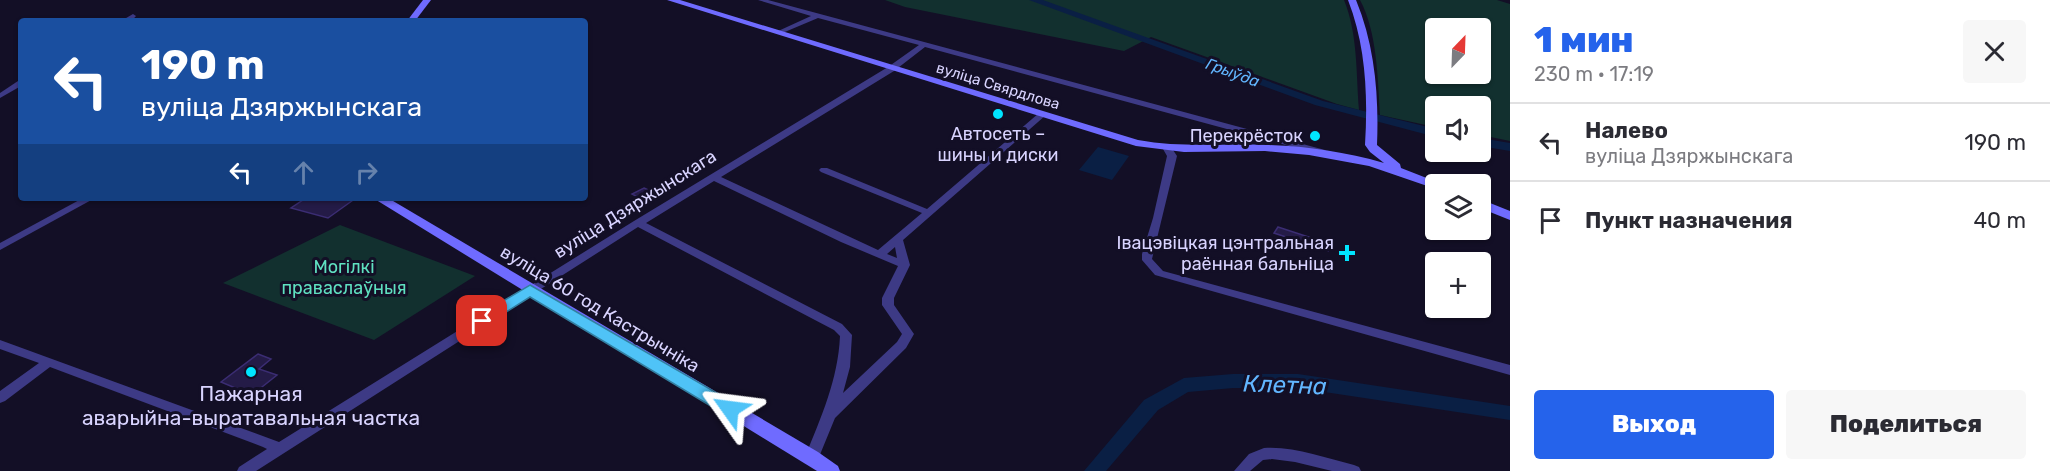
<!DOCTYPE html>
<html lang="ru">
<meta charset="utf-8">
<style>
:root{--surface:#fff;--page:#f7f7f7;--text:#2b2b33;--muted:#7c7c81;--line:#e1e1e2;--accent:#2563eb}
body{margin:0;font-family:Rubik,sans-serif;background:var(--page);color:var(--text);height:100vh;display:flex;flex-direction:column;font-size:22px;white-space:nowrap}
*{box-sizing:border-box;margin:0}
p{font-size:20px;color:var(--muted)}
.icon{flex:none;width:33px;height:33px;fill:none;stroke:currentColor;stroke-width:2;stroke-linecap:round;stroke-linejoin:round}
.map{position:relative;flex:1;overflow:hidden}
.drawer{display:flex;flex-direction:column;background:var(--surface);width:540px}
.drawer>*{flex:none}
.banner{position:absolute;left:18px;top:18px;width:570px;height:183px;border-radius:6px;box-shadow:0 2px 4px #0004;background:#1a4fa0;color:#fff;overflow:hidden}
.needle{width:39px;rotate:23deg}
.buttons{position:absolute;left:1425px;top:18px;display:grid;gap:12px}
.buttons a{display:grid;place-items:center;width:66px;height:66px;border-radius:6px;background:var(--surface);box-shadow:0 2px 4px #0004;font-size:30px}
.pin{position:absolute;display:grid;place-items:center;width:51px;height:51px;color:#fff;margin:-26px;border-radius:12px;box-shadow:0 3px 9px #0006}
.me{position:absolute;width:66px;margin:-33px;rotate:301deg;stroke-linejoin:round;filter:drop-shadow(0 0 4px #0008)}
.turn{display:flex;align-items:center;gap:21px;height:126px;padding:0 24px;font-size:27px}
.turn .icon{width:78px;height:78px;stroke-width:2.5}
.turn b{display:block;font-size:42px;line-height:51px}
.lanes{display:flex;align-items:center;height:57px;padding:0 24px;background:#0003;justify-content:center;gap:30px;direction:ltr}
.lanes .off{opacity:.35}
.round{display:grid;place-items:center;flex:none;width:63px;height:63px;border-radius:6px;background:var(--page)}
.overview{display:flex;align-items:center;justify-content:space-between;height:102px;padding:0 24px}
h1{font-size:36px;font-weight:800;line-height:45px;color:var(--accent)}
.primary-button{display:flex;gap:12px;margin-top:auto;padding:12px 24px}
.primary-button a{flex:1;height:69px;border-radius:6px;background:var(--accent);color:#fff;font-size:24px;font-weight:800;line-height:69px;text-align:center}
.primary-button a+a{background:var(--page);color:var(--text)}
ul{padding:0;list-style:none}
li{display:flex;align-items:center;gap:18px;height:78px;padding:0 24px;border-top:2px solid var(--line)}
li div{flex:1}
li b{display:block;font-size:22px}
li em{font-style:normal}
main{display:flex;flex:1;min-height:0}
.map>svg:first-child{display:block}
</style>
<main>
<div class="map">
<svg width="1510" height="471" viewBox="0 0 1510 471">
<rect width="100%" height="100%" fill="#130f26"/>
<g fill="#12302f" fill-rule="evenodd">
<path d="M885,0H1344C1358,34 1356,74 1359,110L1337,104L1151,37L1124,51L905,7Z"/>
<path d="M1360,0H1497L1510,4V141L1481,135L1480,106H1436L1435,127L1380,115C1378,80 1377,31 1360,0ZM1436,28H1480V74H1436Z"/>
<polygon points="340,225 475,276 374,340 223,283"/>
</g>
<polygon fill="#0a1f44" points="1098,147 1129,156 1112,180 1079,170"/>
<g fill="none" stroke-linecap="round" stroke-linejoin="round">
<g fill="#0a1f44" fill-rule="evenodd">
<polygon points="1029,0 1043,0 1323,101 1436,129 1436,137 1315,105"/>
<polygon points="1480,138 1510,143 1510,151 1480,146"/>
<polygon points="1233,374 1298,374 1510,406 1510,420 1298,388 1233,388 1188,392 1158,410 1106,471 1084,471 1144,400 1184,378"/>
</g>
</g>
<g fill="#241b47" stroke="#3b2d73" stroke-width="1.5">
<polygon points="644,188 657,194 645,201 632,194"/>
<polygon points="306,198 342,200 356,198 328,218 291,208"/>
<polygon points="1278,227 1330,244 1328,251 1274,233"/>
<polygon points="258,354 271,359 259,369 277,375 252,395 221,382"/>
</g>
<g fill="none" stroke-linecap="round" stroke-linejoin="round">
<g fill="#3d3a85" fill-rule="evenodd">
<path d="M758,0H768L1325,150L1327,152L1325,154H1319L925,47L894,71L721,177L878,250L922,213L821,172L819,170L821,168H827L927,209L1039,113H1045L1046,115L903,240L910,265L894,298V305L914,334L906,348L835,418L819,457L817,461L812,463L807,461L805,457C821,417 838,380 840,336L834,330L638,227L256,471H237L239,467L267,449L263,447L50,367L5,401L0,403V391L39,363L0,349V340L279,442L634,221L888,67L919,45L818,18L780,34H776V32L811,16ZM714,181L841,242L898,266L882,298V305L902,334L897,342L843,393L850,367L852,335L842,324L646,223ZM895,247L897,258L887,254Z"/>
<path d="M133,14L136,16C132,21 127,21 121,21Z"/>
<polygon points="18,81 21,81 21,86 0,98 0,93"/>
<polygon points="1168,146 1171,147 1177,156 1152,259 1163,271 1510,365 1510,375 1155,275 1142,260 1142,254 1153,218 1167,156 1163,149"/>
<polygon points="83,198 95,198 0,250 0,243"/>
<path d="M1264,448C1294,446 1325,458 1354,465L1359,467L1361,471H1332L1295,462L1272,459L1263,460L1250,471H1234L1249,454Z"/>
</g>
<g fill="#6f6bff" fill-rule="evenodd">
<polygon points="423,0 431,0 415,21 407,21"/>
<path d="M667,0H680L1138,140C1181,148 1223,143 1266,145C1306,146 1345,152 1384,163L1370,152L1365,145C1368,96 1366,46 1348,0H1356C1375,46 1379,96 1377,145L1400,164L1401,168L1442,184H1436V189L1369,166L1309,155L1265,151L1184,152L1136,146Z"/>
<polygon points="373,198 388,198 818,452 838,466 840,471 817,471"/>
<polygon points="1480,199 1510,211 1510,220 1480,208"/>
</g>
</g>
<polygon fill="#4fc3f7" stroke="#337fa1" stroke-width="1.5" points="530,285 736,404 739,409 736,414 730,416 724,414 530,297 487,324 476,324 474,321 476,317"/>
<g fill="#00e5ff" stroke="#130f26" stroke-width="2">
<circle cx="998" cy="114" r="6"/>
<circle cx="1315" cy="136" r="6"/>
<path d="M1344 244h6v6h6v6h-6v6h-6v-6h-6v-6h6z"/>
<circle cx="251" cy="372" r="6"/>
</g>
<g text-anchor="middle" stroke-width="6" stroke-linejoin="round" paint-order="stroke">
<g font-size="15" fill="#d9d4ff" stroke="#130f26">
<text transform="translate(998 86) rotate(17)" y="5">вуліца Свярдлова</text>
</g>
<g font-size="16" font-style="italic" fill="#62b6ff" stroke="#130f26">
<text transform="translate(1233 72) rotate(20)" y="6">Грыўда</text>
</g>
<g font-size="18" fill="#d9d4ff" stroke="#130f26" text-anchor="end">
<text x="998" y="140" text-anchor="middle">Автосеть –<tspan x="998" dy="21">шины и диски</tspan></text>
<text x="1303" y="142">Перекрёсток</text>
<text x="1334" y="249">Івацэвіцкая цэнтральная<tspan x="1334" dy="21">раённая бальніца</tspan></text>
</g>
<g font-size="18" fill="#d9d4ff" stroke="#130f26">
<text transform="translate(635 204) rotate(-32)" y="6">вуліца Дзяржынскага</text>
<text transform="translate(600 309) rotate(31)" y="6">вуліца 60 год Кастрычніка</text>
</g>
<g font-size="18" fill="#5fe0c0" stroke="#130f26">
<text x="344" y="273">Могілкі<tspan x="344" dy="21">праваслаўныя</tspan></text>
</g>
<g font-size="21" fill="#d9d4ff" stroke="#130f26">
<text x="251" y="401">Пажарная<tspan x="251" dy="24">аварыйна-выратавальная частка</tspan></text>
</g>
<g font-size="24" font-style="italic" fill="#62b6ff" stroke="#130f26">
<text transform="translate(1285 385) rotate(2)" y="8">Клетна</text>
</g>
</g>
</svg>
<div class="buttons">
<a><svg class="needle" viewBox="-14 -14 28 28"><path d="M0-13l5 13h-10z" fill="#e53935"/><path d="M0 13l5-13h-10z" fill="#7c7c81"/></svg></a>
<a><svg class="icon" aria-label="sound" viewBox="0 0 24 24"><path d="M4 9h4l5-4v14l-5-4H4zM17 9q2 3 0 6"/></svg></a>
<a><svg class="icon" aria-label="layers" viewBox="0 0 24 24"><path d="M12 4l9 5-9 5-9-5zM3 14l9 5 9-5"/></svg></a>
<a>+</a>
</div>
<div class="pin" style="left:482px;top:321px;background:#d93025"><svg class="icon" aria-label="arrive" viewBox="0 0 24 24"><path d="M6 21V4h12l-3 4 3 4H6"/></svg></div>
<svg class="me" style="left:730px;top:409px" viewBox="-20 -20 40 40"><path d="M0-17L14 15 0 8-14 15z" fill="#4fc3f7" stroke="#fff" stroke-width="4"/></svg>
<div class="banner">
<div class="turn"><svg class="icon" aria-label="left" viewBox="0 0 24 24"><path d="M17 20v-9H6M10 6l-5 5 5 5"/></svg><div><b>190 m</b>вуліца Дзяржынскага</div></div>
<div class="lanes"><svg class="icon" aria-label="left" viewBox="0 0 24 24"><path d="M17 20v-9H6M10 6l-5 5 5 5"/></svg><svg class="icon off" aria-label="ahead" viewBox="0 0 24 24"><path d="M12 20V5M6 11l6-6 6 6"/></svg><svg class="icon off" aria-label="right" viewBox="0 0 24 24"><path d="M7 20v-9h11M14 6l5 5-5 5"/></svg></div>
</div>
</div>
<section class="drawer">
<div class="overview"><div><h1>1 мин</h1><p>230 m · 17:19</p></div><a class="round"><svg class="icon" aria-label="close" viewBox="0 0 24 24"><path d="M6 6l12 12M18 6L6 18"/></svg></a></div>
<ul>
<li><svg class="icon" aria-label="left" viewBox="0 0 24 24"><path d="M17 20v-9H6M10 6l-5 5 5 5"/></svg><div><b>Налево</b><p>вуліца Дзяржынскага</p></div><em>190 m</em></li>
<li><svg class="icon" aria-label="arrive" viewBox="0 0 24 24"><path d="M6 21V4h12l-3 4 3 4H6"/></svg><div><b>Пункт назначения</b></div><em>40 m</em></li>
</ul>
<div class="primary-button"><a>Выход</a><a>Поделиться</a></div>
</section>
</main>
